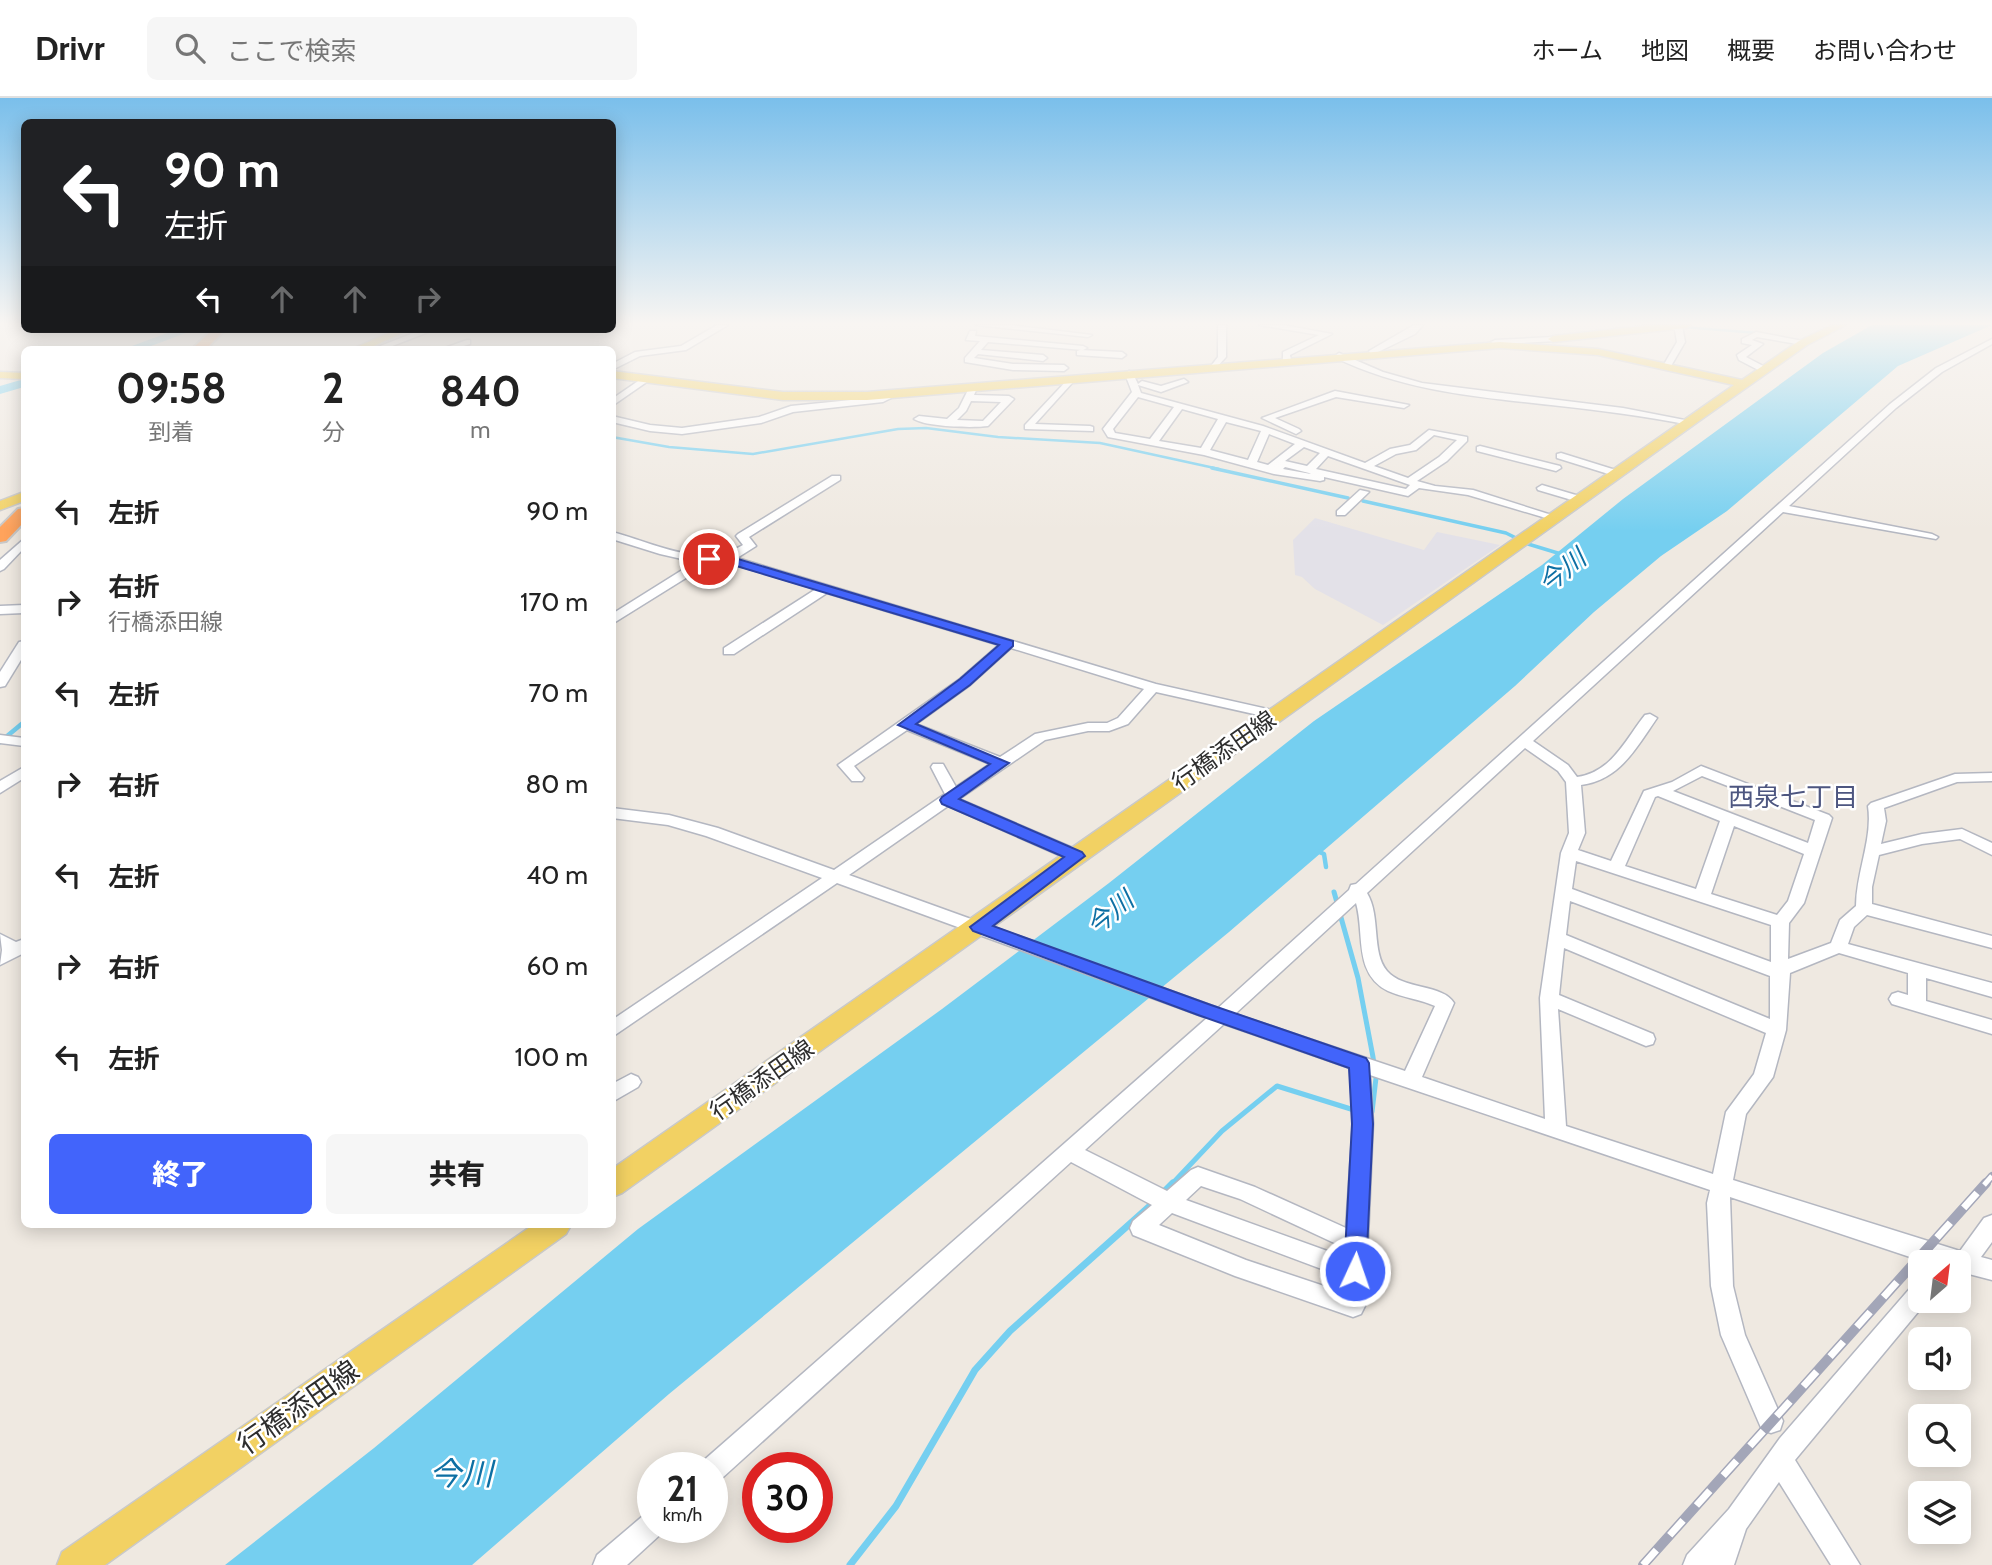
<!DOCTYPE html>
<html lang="ja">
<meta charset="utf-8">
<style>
:root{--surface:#fff;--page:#f6f6f6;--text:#222;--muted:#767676;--line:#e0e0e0;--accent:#4264fb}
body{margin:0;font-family:Cabin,"Noto Sans JP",sans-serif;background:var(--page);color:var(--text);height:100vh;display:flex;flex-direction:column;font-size:26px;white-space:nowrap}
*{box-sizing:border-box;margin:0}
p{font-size:23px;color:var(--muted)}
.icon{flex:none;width:38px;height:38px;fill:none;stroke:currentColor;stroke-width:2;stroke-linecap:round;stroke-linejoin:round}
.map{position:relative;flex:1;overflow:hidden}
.details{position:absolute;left:21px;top:248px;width:595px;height:882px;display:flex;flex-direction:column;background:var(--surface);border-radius:10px;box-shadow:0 4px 18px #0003}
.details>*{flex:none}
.guide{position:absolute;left:21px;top:21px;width:595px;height:214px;border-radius:10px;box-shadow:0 4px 18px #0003;background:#202124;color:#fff;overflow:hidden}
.needle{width:46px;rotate:28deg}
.fabs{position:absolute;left:1908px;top:1152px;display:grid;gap:14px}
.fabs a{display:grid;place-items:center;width:63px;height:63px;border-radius:10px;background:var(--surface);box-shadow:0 4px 18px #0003;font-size:35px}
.speed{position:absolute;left:637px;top:1354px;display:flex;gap:14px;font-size:35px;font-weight:700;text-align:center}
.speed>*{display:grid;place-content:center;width:91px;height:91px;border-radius:50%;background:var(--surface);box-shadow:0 4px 18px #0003;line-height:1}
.speed small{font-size:18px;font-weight:400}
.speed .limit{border:10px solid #d22;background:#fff;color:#111}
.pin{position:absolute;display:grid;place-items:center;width:60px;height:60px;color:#fff;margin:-30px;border:4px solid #fff;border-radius:50%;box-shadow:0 2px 7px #0007}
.me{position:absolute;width:77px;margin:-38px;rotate:3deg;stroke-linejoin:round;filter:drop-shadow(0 0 5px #0008)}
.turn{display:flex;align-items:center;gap:24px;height:147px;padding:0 28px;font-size:32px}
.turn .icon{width:91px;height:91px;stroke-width:2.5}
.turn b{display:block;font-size:49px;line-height:60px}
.lanes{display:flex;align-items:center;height:66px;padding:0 28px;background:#0003;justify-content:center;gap:35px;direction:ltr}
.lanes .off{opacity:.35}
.eta{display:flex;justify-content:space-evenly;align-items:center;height:119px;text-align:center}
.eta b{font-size:42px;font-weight:800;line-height:49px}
.cta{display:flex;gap:14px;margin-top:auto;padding:14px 28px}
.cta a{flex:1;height:80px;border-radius:10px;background:var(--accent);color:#fff;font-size:28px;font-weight:800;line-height:80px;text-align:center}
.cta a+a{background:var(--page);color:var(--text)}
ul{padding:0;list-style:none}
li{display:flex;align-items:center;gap:21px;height:91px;padding:0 28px}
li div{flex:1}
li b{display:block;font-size:26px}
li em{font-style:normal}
header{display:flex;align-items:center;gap:42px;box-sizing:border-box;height:98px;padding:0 35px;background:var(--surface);border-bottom:2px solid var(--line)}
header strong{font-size:33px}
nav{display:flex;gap:38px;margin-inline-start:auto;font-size:24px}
.search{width:490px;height:63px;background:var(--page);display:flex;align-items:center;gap:18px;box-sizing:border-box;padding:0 24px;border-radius:10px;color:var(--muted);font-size:26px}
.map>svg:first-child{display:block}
</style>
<header>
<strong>Drivr</strong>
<div class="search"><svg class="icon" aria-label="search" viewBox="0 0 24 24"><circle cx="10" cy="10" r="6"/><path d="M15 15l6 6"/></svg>ここで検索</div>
<nav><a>ホーム</a><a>地図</a><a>概要</a><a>お問い合わせ</a></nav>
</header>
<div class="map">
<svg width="1992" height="1467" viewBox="0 0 1992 1467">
<rect width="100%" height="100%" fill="#efe9e1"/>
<polygon fill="#e3e1e8" points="1315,420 1424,452 1437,434 1500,447 1383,527 1315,491 1302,479 1295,477 1293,442"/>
<polygon fill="#75cff0" points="1872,227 1992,227 1898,268 1727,413 1661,458 1594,514 1515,588 1229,834 669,1296 472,1467 225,1467 374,1350 638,1131 942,911 1109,785 1314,623 1542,467 1623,401 1823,255"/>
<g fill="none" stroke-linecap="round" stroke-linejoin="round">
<g stroke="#75cff0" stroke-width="2.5">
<polyline points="1683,229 1758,235"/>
<polyline points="612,339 669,349 753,356 898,331 926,330 998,339 1100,345 1219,371"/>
</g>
<g stroke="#75cff0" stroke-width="3.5">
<polyline points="1212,370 1348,400"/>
<polyline points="1363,403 1506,435 1528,446 1561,456"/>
</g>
<g stroke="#75cff0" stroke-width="4.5">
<polyline points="0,644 24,624"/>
<polyline points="1317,753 1324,756 1326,769"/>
</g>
<g stroke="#75cff0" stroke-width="5">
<polyline points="1334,794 1338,808"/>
<polyline points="1340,816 1358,880 1373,959 1376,980 1372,1014"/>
<polyline points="1171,1087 1222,1033 1277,988 1354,1012"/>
</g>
<g stroke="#75cff0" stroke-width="7">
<polyline points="1164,1094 1173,1085"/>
<polyline points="850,1467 896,1408 975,1272 1010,1233 1152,1106"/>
</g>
<g fill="#75cff0" fill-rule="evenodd">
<polygon points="178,231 197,231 140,252 121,252"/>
<polygon points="24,281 24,289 0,296 0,288"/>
</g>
<defs>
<g id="minor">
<polygon points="717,227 728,227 686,252 640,258 612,272 612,266 635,254 681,248"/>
<polygon points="976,227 1010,227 1092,237 1088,239"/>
<polygon points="1218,227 1226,227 1226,259 1215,271 1211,268 1218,259"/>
<polygon points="1259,227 1283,227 1332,236 1290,257 1291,262 1287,265 1283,262 1283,254 1319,237"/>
<polygon points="1414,227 1423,227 1415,236 1378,254 1378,258 1372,258 1369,253"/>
<polygon points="1671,227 1682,228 1685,244 1671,268 1667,271 1663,268 1677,244 1675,232 1671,231"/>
<polygon points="424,231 436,231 382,252 370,252"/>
<polygon points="970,233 976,233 975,238 1083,248 1087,250 1083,252 988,244 981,252 1043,257 1047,260 1043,263 978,256 974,260 1013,266 1064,267 1068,270 1064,273 1013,272 965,264 965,260 980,243 966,242"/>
<polygon points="1756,234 1803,243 1807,245 1803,247 1757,239 1752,242 1763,246 1746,259 1767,270 1767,274 1764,275 1739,262 1737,257 1752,247 1742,245 1742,241"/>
<polygon points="1553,239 1556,243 1503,246 1500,249 1491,244 1495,242"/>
<path d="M1992,241V246L1942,274L1896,310L1789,408L1932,436L1938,439L1936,441L1783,414L1533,643L1568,667L1577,679C1612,674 1625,642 1645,617L1650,616L1657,620C1636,650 1620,682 1581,687L1585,735L1578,752L1611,763L1644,693L1672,684L1701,668L1829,717L1832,720L1804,805L1789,825L1788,861L1831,845L1840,822L1856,808C1856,774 1873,741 1868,708L1871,705L1955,676L1992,675V683L1957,684L1884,710L1886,723L1881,746L1922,736L1962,731L1992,745V757L1960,741L1922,746L1879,757L1872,789V806L1992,838V850L1867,817L1854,829L1848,846L1992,885V899L1926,880V903L1992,922V936L1892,906L1889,901L1892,896L1898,894L1908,897V875L1839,855L1790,875L1786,932L1773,979L1746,1016L1733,1082L1960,1153L1984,1120L1992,1117V1144L1981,1159L1992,1162V1182L1965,1175L1958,1177V1164H1925L1730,1099L1733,1188L1745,1237L1783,1323L1780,1332L1771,1335L1762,1332L1721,1237L1711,1188L1707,1105L1710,1092L1370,977L1373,1025L1365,1208L1361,1216L1353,1219L1235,1178L1133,1137L1130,1130L1133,1123L1152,1107L1071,1064L721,1381L712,1385V1370H700L703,1363L1207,920L837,785L612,939V922L822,780L706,738L668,727L612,720V710L669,717L718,730L834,772L945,696L931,669L933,666H943L956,689L990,666L907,632L854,668L864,680L862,683H852L838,667L960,581L999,547L827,495L734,556H724V550L816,491L723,463L710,465L612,526V516L695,464L660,456L612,441V434C655,445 702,472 743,447L736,438L738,436L832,378H840V382L749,439L756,448L737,460L1156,586L1281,614L1283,617L1281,620L1276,621L1156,594L1128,626L1109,633H1088L1045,642L959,701L1082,754L1084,758L1082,762H1070L948,708L849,777L1218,910L1349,792L1351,787L1356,786L1890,306L1936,270ZM1011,550L1144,591L1118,620L1107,625H1088L1035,636L1000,659L916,626L970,587ZM1525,650L1558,673L1566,684L1569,735L1561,755L1540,900L1545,1021L1422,979L1454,905C1443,886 1403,892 1387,873C1371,854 1381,818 1367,795ZM1702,678L1815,722L1808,745L1673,693ZM1658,698L1720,723L1696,791L1625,768L1655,699ZM1734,728L1804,756L1788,803L1777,817L1711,796ZM1576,763L1771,827V864L1572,791ZM1570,803L1770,878V921L1566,837ZM1356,805C1365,836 1353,875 1388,893C1403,900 1420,901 1435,908L1405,973L1235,916ZM1564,850L1766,935L1754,976L1726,1014L1713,1076L1566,1028L1558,911L1646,948L1653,946L1655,941L1653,936L1559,897ZM1224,926L1350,970L1353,1025L1346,1130L1255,1089L1198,1069L1191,1072L1167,1093L1085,1052ZM1201,1088L1240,1101L1345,1150L1344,1159L1186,1102ZM1172,1115L1343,1179L1342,1194L1246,1162L1159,1127Z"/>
<polygon points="467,242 470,242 470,246 451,252 439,252"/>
<polygon points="1080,252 1122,254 1126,257 1122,260 1077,257 1077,253"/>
<path d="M1339,255L1383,274L1422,285L1623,310L1695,324L1690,327C1644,318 1598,312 1551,307C1477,299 1404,293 1336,260L1335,258Z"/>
<path d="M1129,273L1132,274L1138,286L1142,283L1161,288L1184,281L1188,284L1161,294L1138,287L1141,295L1263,328L1365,365L1390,351L1410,347L1429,332L1467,339V343L1447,363L1417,383L1435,388L1473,392L1561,420L1556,423L1468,397L1419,390L1408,398L1324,379V382L1320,383L1274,376L1204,357L1108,339L1103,331L1132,294L1125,276ZM1138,299L1174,309L1150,341L1115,335L1113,331ZM1182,311L1218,321L1201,350L1159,343ZM1226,324L1261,333L1248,362L1210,352ZM1269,336L1295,346L1268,367L1257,364ZM1434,337L1457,342L1439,359L1408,380L1374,368L1396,356L1416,352ZM1304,349L1320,355L1307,368L1285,363ZM1328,358L1410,387L1406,391L1316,371ZM1285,369L1309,375L1311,376L1283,371Z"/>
<polygon points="644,279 651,281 612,308 612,301"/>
<polygon points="1070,279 1073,280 1073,284 1035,326 1090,328 1093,329 1093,333 1025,331 1025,327"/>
<path d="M973,287L977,290L974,297L1009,298L1014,301L988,328C973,330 927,329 914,321L919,318L947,321L959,310L969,290ZM971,303L1001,304L983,323L957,322L966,313Z"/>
<polygon points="1335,293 1409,307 1404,310 1336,299 1275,320 1299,331 1301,333 1296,336 1262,320"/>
<polygon points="890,294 893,295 893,299 883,304 793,314 761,325 682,336 650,333 612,324 612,318 650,327 682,330 759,319 791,308 881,299"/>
<polygon points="1480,348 1560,368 1561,370 1556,373 1477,353 1477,349"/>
<polygon points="1561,355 1622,374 1623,376 1618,379 1557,360 1557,356"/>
<polygon points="1542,387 1586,400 1587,402 1582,405 1538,392 1537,390"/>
<polygon points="1360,392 1369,394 1345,417 1337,417 1337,413"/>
<polygon points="24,441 24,450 4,471 0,473 0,462"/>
<polygon points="24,507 24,515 0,516 0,508"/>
<polygon points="24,543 24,557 5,588 0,589 0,574 19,544"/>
<polygon points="0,637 24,640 24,648 0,645"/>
<polygon points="24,669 24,680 0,695 0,683"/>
<polygon points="0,836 16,844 24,841 24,855 0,867 2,852"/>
<polygon points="631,976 638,979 641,984 638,989 612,1004 612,986"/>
<polygon points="1920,1185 1920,1202 1928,1202 1795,1362 1860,1467 1831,1467 1779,1384 1746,1431 1734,1467 1683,1467 1687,1457 1729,1411 1780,1340 1912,1188"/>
<polygon points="653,1413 653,1430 665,1430 662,1435 627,1467 593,1467 597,1457 644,1417"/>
</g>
<g id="major">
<polygon points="1652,227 1691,227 1686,230 1553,244 1548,241 1553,238"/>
<polygon points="1832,227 1846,227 1807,247 1699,323 622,1095 612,1099 612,1071 1734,287 1598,257 1500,250 867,302 783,302 612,280 612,273 783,294 867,294 1500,244 1598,251 1742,282 1799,243"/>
<polygon points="397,231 411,231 365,252 350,252"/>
<polygon points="397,249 430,249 436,252 391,252"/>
<polygon points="0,274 24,275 24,281 0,280"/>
<polygon points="24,394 24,403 0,412 0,403"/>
<polygon points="533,1127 571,1127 566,1136 105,1467 57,1467 62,1454"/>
</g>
<g id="highway">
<polygon points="213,231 226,231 205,252 191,252"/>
<polygon points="24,410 24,424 6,443 0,444 0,429 18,411"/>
</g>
</defs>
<use href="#minor" stroke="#b4b7c1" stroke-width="3"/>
<use href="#major" stroke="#c9c9c9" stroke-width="3"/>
<use href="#highway" stroke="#c9c9c9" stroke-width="4"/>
<use href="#minor" fill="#fff" fill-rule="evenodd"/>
<use href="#major" fill="#f2d163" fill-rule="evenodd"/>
<use href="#highway" fill="#ffa35c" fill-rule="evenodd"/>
<defs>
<polyline id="rail-far1" points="1984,1087 1992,1078"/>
<polyline id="rail" points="1643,1467 1986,1085"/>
</defs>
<use href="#rail-far1" stroke="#a3a6b8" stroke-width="8"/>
<use href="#rail" stroke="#a3a6b8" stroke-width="10"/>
<use href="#rail-far1" stroke="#fff" stroke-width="5" stroke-dasharray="16" stroke-linecap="butt"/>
<use href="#rail" stroke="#fff" stroke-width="7" stroke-dasharray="20" stroke-linecap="butt"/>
</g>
<linearGradient id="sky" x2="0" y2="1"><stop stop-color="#7abfeb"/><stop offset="0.52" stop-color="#f8f5f2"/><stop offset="1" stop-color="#f8f5f2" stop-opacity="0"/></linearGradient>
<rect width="1992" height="433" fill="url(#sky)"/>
<polygon fill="#4264fb" stroke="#2b41a3" stroke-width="2" points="709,458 728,458 1013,543 1013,548 970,587 916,626 1009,665 959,701 1082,754 1085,758 993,828 1211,907 1366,960 1369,965 1373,1026 1366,1173 1363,1180 1355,1183 1347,1180 1344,1173 1352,1026 1349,970 1198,917 973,833 970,829 1064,759 942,706 940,702 942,699 990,666 898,627 960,581 999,547 723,464 704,464 703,461"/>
<g text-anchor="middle" stroke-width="5" stroke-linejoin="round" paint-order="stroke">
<g font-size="24" fill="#2e2e2e" stroke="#fff">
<text transform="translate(1224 653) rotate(-35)" y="8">行橋添田線</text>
<text transform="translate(762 982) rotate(-35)" y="8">行橋添田線</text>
</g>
<g font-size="26" font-style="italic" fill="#0d6fa3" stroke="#fff">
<text transform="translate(1562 473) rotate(-39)" y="9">今川</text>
<text transform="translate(1110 815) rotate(-40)" y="9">今川</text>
</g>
<g font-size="26" fill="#4d5680" stroke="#fff">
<text x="1793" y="708">西泉七丁目</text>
</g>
<g font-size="28" fill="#2e2e2e" stroke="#fff">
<text transform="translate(298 1309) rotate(-35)" y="10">行橋添田線</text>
</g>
<g font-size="32" font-style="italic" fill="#0d6fa3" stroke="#fff">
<text x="461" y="1387">今川</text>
</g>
</g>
</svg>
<div class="fabs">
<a><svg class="needle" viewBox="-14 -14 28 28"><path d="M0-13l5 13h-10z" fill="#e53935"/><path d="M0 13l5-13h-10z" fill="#767676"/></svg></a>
<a><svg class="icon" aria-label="sound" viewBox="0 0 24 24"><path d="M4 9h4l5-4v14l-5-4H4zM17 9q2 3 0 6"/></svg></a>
<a><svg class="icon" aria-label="search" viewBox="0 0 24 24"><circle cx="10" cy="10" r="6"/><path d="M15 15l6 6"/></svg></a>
<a><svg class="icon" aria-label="layers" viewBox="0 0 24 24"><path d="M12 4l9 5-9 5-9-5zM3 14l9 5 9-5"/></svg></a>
</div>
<div class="speed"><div>21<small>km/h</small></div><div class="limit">30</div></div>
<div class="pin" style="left:709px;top:461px;background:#d93025"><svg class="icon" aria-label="arrive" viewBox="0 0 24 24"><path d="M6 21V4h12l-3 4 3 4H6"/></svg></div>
<svg class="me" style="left:1355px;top:1173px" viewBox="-20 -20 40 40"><circle r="17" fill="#4264fb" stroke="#fff" stroke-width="3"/><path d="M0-11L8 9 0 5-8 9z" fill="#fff"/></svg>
<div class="guide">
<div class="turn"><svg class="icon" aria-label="left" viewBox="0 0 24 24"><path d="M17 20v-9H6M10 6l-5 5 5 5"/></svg><div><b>90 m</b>左折</div></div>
<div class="lanes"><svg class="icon" aria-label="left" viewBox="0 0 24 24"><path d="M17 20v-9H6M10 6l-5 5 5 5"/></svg><svg class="icon off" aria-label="ahead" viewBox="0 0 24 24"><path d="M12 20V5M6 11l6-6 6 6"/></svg><svg class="icon off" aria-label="ahead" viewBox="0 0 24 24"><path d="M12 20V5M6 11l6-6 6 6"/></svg><svg class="icon off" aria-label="right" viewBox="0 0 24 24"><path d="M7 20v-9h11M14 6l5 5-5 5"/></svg></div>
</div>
<section class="details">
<div class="eta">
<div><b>09:58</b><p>到着</p></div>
<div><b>2</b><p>分</p></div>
<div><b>840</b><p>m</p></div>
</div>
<ul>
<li><svg class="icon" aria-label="left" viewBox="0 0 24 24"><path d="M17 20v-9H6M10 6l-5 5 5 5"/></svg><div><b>左折</b></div><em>90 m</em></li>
<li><svg class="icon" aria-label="right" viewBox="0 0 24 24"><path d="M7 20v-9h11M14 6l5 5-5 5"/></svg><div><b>右折</b><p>行橋添田線</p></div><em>170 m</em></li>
<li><svg class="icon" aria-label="left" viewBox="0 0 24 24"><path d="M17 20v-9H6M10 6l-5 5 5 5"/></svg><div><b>左折</b></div><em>70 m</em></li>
<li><svg class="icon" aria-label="right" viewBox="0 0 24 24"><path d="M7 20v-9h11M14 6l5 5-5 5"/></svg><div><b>右折</b></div><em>80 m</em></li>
<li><svg class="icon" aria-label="left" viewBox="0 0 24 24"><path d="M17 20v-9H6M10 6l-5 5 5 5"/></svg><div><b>左折</b></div><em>40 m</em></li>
<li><svg class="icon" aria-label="right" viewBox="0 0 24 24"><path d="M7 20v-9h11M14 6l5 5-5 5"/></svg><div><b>右折</b></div><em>60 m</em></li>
<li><svg class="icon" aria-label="left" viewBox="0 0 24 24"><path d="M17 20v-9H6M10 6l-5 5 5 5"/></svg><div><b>左折</b></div><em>100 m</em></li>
</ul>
<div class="cta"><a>終了</a><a>共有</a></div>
</section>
</div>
